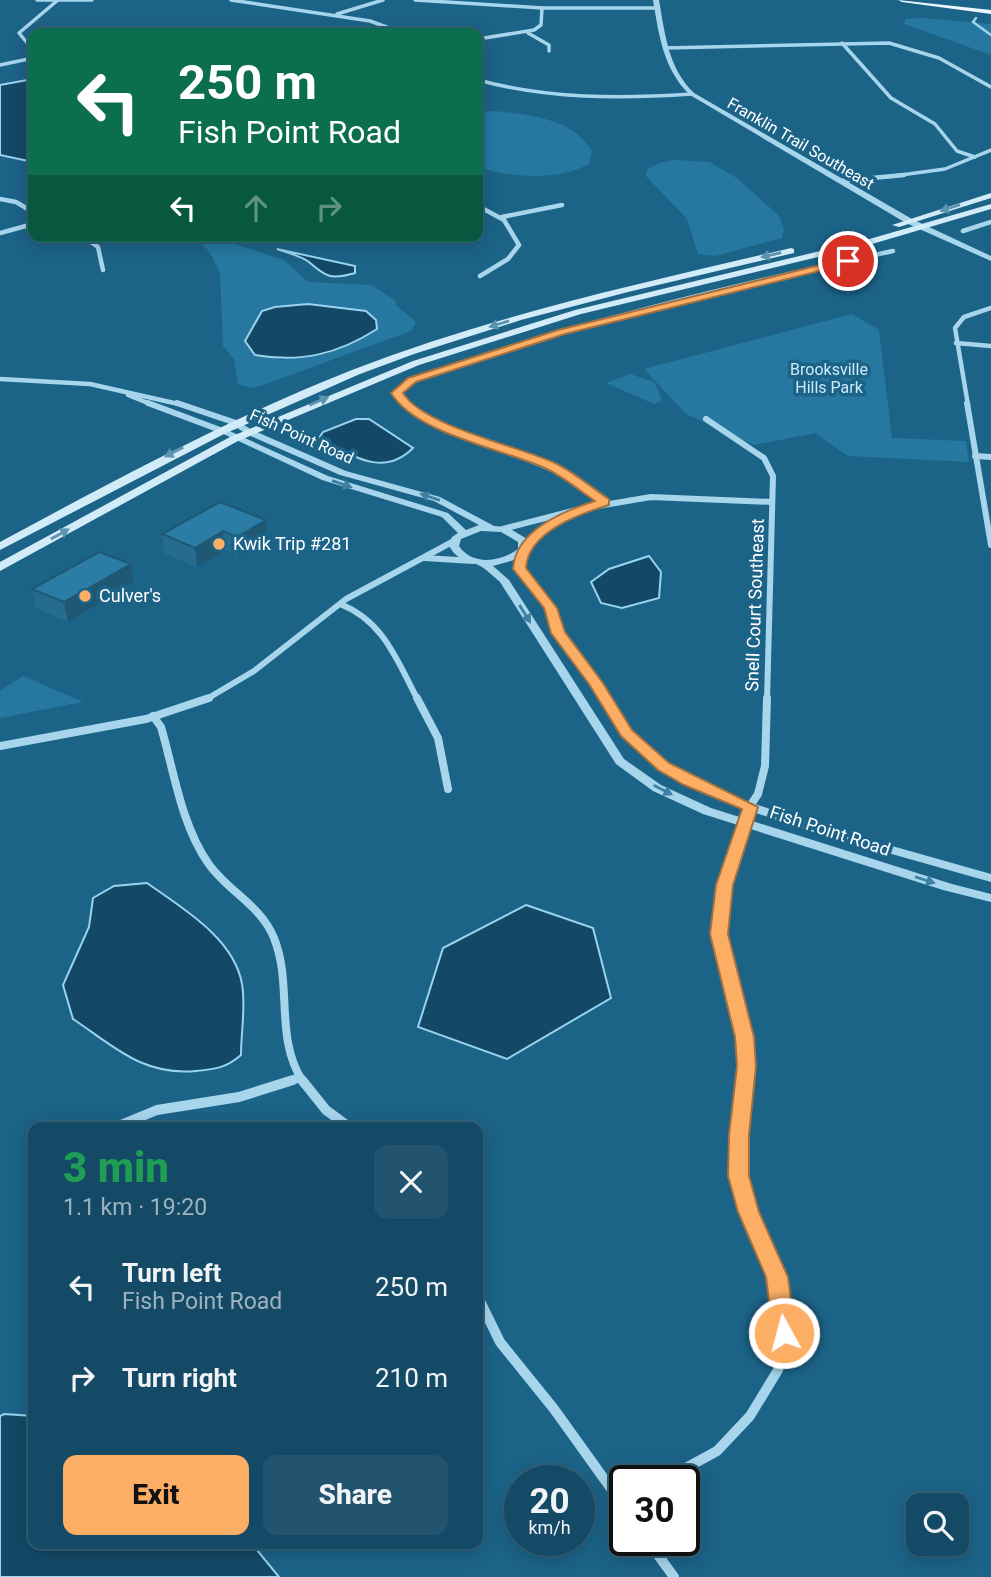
<!DOCTYPE html>
<meta charset="utf-8">
<style>
:root{--surface:#154a66;--page:#22546f;--text:#f1f3f6;--muted:#9db3bf;--line:#34627a;--accent:#fcae64}
body{margin:0;font-family:Roboto,sans-serif;background:var(--page);color:var(--text);height:100vh;display:flex;flex-direction:column;font-size:26px;white-space:nowrap}
*{box-sizing:border-box;margin:0}
p{font-size:23px;color:var(--muted)}
.icon{flex:none;width:38px;height:38px;fill:none;stroke:currentColor;stroke-width:2;stroke-linecap:round;stroke-linejoin:round}
.map{position:relative;flex:1;overflow:hidden}
.side{position:absolute;left:28px;top:1122px;width:455px;height:427px;display:flex;flex-direction:column;background:var(--surface);border-radius:14px;box-shadow:0 4px 18px #0003,0 0 0 2px var(--line)}
.side>*{flex:none}
.top-card{position:absolute;left:28px;top:28px;width:455px;height:214px;border-radius:14px;box-shadow:0 4px 18px #0003,0 0 0 2px var(--line);background:#0b6e4f;color:#fff;overflow:hidden}
.controls{position:absolute;left:906px;top:1493px;display:grid;gap:14px}
.controls a{display:grid;place-items:center;width:63px;height:63px;border-radius:14px;background:var(--surface);box-shadow:0 4px 18px #0003,0 0 0 2px var(--line);font-size:35px}
.speed{position:absolute;left:504px;top:1465px;display:flex;gap:14px;font-size:35px;font-weight:700;text-align:center}
.speed>*{display:grid;place-content:center;width:91px;height:91px;border-radius:50%;background:var(--surface);box-shadow:0 4px 18px #0003,0 0 0 2px var(--line);line-height:1}
.speed small{font-size:18px;font-weight:400}
.speed .limit{border:4px solid #111;border-radius:10px;background:#fff;color:#111}
.pin{position:absolute;display:grid;place-items:center;width:60px;height:60px;color:#fff;margin:-30px;border:4px solid #fff;border-radius:50%;box-shadow:0 2px 7px #0007}
.me{position:absolute;width:77px;margin:-38px;rotate:353deg;stroke-linejoin:round;filter:drop-shadow(0 0 5px #0008)}
.turn{display:flex;align-items:center;gap:24px;height:147px;padding:0 35px;font-size:32px}
.turn .icon{width:91px;height:91px;stroke-width:2.5}
.turn b{display:block;font-size:49px;line-height:60px}
.lanes{display:flex;align-items:center;height:66px;padding:0 35px;background:#0003;justify-content:center;gap:35px;direction:ltr}
.lanes .off{opacity:.35}
.round{display:grid;place-items:center;flex:none;width:74px;height:74px;border-radius:14px;background:var(--page)}
.head{display:flex;align-items:center;justify-content:space-between;height:119px;padding:0 35px}
h1{font-size:42px;font-weight:800;line-height:52px;color:#1e9e55}
.cta{display:flex;gap:14px;margin-top:auto;padding:14px 35px}
.cta a{flex:1;height:80px;border-radius:14px;background:var(--accent);color:#111;font-size:28px;font-weight:800;line-height:80px;text-align:center}
.cta a+a{background:var(--page);color:var(--text)}
ul{padding:0;list-style:none}
li{display:flex;align-items:center;gap:21px;height:91px;padding:0 35px}
li div{flex:1}
li b{display:block;font-size:26px}
li em{font-style:normal}
.map>svg:first-child{display:block}
</style>
<div class="map">
<svg width="991" height="1577" viewBox="0 0 991 1577">
<rect width="100%" height="100%" fill="#1c6388"/>
<g fill="#2678a1" fill-rule="evenodd">
<polygon points="922,18 991,24 991,55 904,24 906,19"/>
<path d="M494,111C530,115 572,118 592,151L589,164C558,181 511,178 478,167V112Z"/>
<polygon points="674,160 709,162 737,178 779,216 784,229 782,238 715,256 698,254 687,219 646,176 647,170 659,163"/>
<path d="M192,236H237L235,244L284,260L308,282L371,285L395,300L396,305L416,322L411,331L263,385L250,388L238,384L234,359L223,346L220,273L209,251ZM251,330L330,353L281,360L245,341Z"/>
<polygon points="852,314 879,330 892,438 966,441 969,462 848,456 815,433 754,445 686,414 644,369"/>
<polygon points="630,374 654,382 662,400 654,404 606,383"/>
<polygon points="23,676 83,702 0,718 0,691"/>
</g>
<g fill="#134966" stroke="#99d3ed" stroke-width="2">
<polygon points="33,79 33,162 0,155 0,85"/>
<path d="M277,249L355,266V273C331,280 326,277 309,262C301,256 286,252 277,249Z"/>
<path d="M308,304L366,311L376,320L377,329C338,354 301,363 255,355L245,341L262,311L275,307Z"/>
<path d="M356,419H369L413,448C382,479 351,454 319,438L323,432Z"/>
<polygon points="649,556 661,572 659,598 622,608 601,603 591,582 609,569"/>
<path d="M147,883C182,908 234,938 242,984C246,1006 241,1032 241,1055C226,1068 216,1069 196,1071C143,1076 115,1047 73,1019L63,985L89,927L93,898L114,886Z"/>
<polygon points="526,905 593,928 611,998 507,1059 418,1027 443,948"/>
<polygon points="4,1414 33,1416 33,1544 252,1544 279,1577 0,1577 0,1416"/>
</g>
<g fill="none" stroke-linecap="round" stroke-linejoin="round">
<polyline stroke="#99d3ed" stroke-width="2.5" points="976,18 973,22 991,35"/>
<g stroke="#a6d5ec" stroke-width="3.5">
<polyline points="37,0 92,0"/>
<polyline points="231,0 370,21 403,33"/>
<polyline points="415,0 542,8 658,8"/>
<polyline points="337,14 383,0"/>
<polyline points="528,33 549,45 549,51"/>
<polyline points="478,39 534,30 541,25 542,8"/>
<polyline points="842,43 891,98 935,124 957,151 975,157"/>
<polyline points="665,48 889,43 939,58 991,87"/>
<polyline points="33,50 19,33 58,0"/>
<polyline points="0,65 33,58"/>
<path d="M478,80C548,99 620,99 692,94"/>
<polyline points="886,177 945,169 991,150"/>
</g>
<g stroke="#a6d5ec" stroke-width="4.5">
<polyline points="840,181 904,175"/>
<polyline points="0,199 16,202 33,212"/>
<polyline points="478,206 504,220 519,245 508,259 480,276"/>
<polyline points="502,217 562,205"/>
<polyline points="963,231 991,222"/>
<polyline points="0,233 33,224"/>
<polyline points="82,236 98,247 103,270"/>
<polyline points="956,343 991,346"/>
<polyline points="0,379 90,384 183,405"/>
<polyline points="128,395 153,405"/>
<path d="M406,405L397,393L412,380C569,325 730,286 893,251"/>
<polyline points="968,405 955,328 964,317 991,308"/>
</g>
<g stroke="#a6d5ec" stroke-width="6">
<polyline points="148,403 220,430"/>
<polyline points="177,403 236,423"/>
<path d="M404,403C465,449 543,450 605,502"/>
<polyline points="967,403 991,545"/>
<polyline points="706,419 764,458 773,476 767,700"/>
<polyline points="975,456 991,457"/>
<polyline points="580,509 651,497 772,502"/>
<polyline points="503,529 580,509 538,533 524,546"/>
<polyline points="425,558 473,561"/>
<path d="M340,604C384,621 397,661 418,700"/>
<polyline points="205,700 254,671 346,599 454,541"/>
</g>
<g stroke="#a6d5ec" stroke-width="8">
<polyline points="417,698 438,738 448,789"/>
<path d="M153,716L161,727C174,771 181,824 208,863C227,891 261,905 274,938C293,985 274,1037 303,1082"/>
<polyline points="0,746 146,719 209,698"/>
<polyline points="287,1082 301,1078"/>
<polyline points="744,1082 745,1037 719,935 724,885 750,806 758,794 765,766 767,698"/>
</g>
<g stroke="#a6d5ec" stroke-width="10">
<polyline points="302,1080 326,1110 349,1127"/>
<polyline points="116,1127 157,1110 239,1097 293,1080"/>
<polyline points="478,1297 500,1342 554,1409 625,1508"/>
<polyline points="664,1480 717,1451 750,1416 778,1370 784,1333 777,1277 749,1212 739,1176 745,1080"/>
<polyline points="647,1540 674,1577"/>
</g>
<g fill="#a6d5ec" fill-rule="evenodd">
<path d="M653,0H659C665,34 668,68 694,93L912,219L991,256V261L906,223L690,95C663,69 659,35 653,0Z"/>
<path d="M236,420L252,430L346,471L440,497L494,526L507,527L527,539L528,550L525,553L524,569L556,608L563,633L602,683L631,731L667,764L734,797L818,825L991,874V882L810,831L726,803L659,770L622,735L591,684L553,633L546,609L514,569V560L493,566L509,580L624,759L661,785L711,808L952,884L991,894V902L943,890L703,814L653,791L616,764L500,582C494,577 488,571 482,567C467,558 460,564 449,546L452,537L458,533L442,517L322,480L215,430L220,427L223,428L328,476L448,513L466,530L479,525L434,501L340,475L246,434L233,425L231,423ZM481,531L501,532L518,542V549C501,562 472,566 459,546L461,539Z"/>
</g>
<g fill="#d2ebf9" fill-rule="evenodd">
<polygon points="991,193 991,198 899,227 892,225"/>
<polygon points="991,204 991,209 872,244 581,314 419,365 238,441 0,571 0,562 230,437 413,361 575,310 866,240"/>
<path d="M791,248L794,249V253L628,292L521,320L414,354L360,374L224,434L0,550V542C115,480 230,418 352,370C494,315 643,283 791,248Z"/>
</g>
<polygon fill="#ebf7ff" fill-rule="evenodd" points="898,0 991,10 991,14 902,2"/>
</g>
<g fill="#266c8f">
<polygon points="266,520 267,539 239,556 225,550 197,567 164,553 162,534"/>
<polygon points="133,583 68,622 36,608 32,589"/>
</g>
<g fill="#1f5874">
<polygon points="266,520 267,539 239,556 237,537"/>
<polygon points="223,531 225,550 197,567 195,548"/>
<polygon points="131,564 133,583 68,622 64,602"/>
</g>
<g fill="#2c7da6" stroke="#1f5874" stroke-width="2">
<polygon points="220,502 266,520 237,537 223,531 195,548 162,534"/>
<polygon points="99,552 131,564 64,602 32,589"/>
</g>
<defs><path id="oneway-solid" d="M-6-.8H1V-3.2L6.5 0L1 3.2V.8H-6Z" transform="scale(1.75)"/></defs>
<g fill="#5c93b0">
<use href="#oneway-solid" transform="translate(950 208) rotate(162)"/>
<use href="#oneway-solid" transform="translate(771 255) rotate(167)"/>
<use href="#oneway-solid" transform="translate(499 324) rotate(163)"/>
<use href="#oneway-solid" transform="translate(319 401) rotate(-23)"/>
<use href="#oneway-solid" transform="translate(174 452) rotate(153)"/>
<use href="#oneway-solid" transform="translate(60 534) rotate(-29)"/>
</g>
<g fill="#3e80a1">
<use href="#oneway-solid" transform="translate(342 484) rotate(19)"/>
<use href="#oneway-solid" transform="translate(430 497) rotate(-161)"/>
<use href="#oneway-solid" transform="translate(525 614) rotate(58)"/>
<use href="#oneway-solid" transform="translate(663 790) rotate(27)"/>
<use href="#oneway-solid" transform="translate(925 880) rotate(18)"/>
</g>
<path fill="#fcae64" stroke="#a47141" stroke-width="2" d="M848,258L852,263L565,334L416,382L403,393C423,426 518,446 555,463C574,472 592,488 609,499V505C579,514 528,532 526,568L557,608L565,632L603,683L632,730L669,763L758,807L733,885L728,934L754,1037L756,1066L749,1135V1176L759,1212L788,1277L795,1333L792,1340L784,1342L776,1340L773,1333L766,1277L738,1212L728,1176L729,1135L737,1066L735,1037L710,934L716,885L742,809L684,785L658,770L621,736L589,684L551,633L544,608L513,569C515,531 563,511 595,501C579,490 562,476 545,468C502,449 416,434 391,393L408,378L558,330Z"/>
<g fill="#fcae64" stroke="#1c6388" stroke-width="2.5">
<circle cx="219" cy="544" r="7"/>
<circle cx="85" cy="596" r="7"/>
</g>
<g text-anchor="middle" stroke-width="7" stroke-linejoin="round" paint-order="stroke">
<g font-size="16" fill="#fff" stroke="#1c6388">
<text transform="translate(801 143) rotate(30)" y="6">Franklin Trail Southeast</text>
<text transform="translate(302 436) rotate(24)" y="6">Fish Point Road</text>
</g>
<g font-size="16" fill="#cbeaf8" stroke="#1c6388">
<text x="829" y="375">Brooksville<tspan x="829" dy="18">Hills Park</tspan></text>
</g>
<g font-size="18" fill="#fff" stroke="#1c6388" text-anchor="start">
<text x="233" y="550">Kwik Trip #281</text>
<text x="99" y="602">Culver's</text>
</g>
<g font-size="18" fill="#fff" stroke="#1c6388">
<text transform="translate(755 605) rotate(-88)" y="6">Snell Court Southeast</text>
<text transform="translate(830 831) rotate(18)" y="6">Fish Point Road</text>
</g>
</g>
</svg>
<div class="controls">
<a><svg class="icon" aria-label="search" viewBox="0 0 24 24"><circle cx="10" cy="10" r="6"/><path d="M15 15l6 6"/></svg></a>
</div>
<div class="speed"><div>20<small>km/h</small></div><div class="limit">30</div></div>
<div class="pin" style="left:848px;top:261px;background:#d93025"><svg class="icon" aria-label="arrive" viewBox="0 0 24 24"><path d="M6 21V4h12l-3 4 3 4H6"/></svg></div>
<svg class="me" style="left:784px;top:1333px" viewBox="-20 -20 40 40"><circle r="17" fill="#fcae64" stroke="#fff" stroke-width="3"/><path d="M0-11L8 9 0 5-8 9z" fill="#fff"/></svg>
<div class="top-card">
<div class="turn"><svg class="icon" aria-label="left" viewBox="0 0 24 24"><path d="M17 20v-9H6M10 6l-5 5 5 5"/></svg><div><b>250 m</b>Fish Point Road</div></div>
<div class="lanes"><svg class="icon" aria-label="left" viewBox="0 0 24 24"><path d="M17 20v-9H6M10 6l-5 5 5 5"/></svg><svg class="icon off" aria-label="ahead" viewBox="0 0 24 24"><path d="M12 20V5M6 11l6-6 6 6"/></svg><svg class="icon off" aria-label="right" viewBox="0 0 24 24"><path d="M7 20v-9h11M14 6l5 5-5 5"/></svg></div>
</div>
<section class="side">
<div class="head"><div><h1>3 min</h1><p>1.1 km · 19:20</p></div><a class="round"><svg class="icon" aria-label="close" viewBox="0 0 24 24"><path d="M6 6l12 12M18 6L6 18"/></svg></a></div>
<ul>
<li><svg class="icon" aria-label="left" viewBox="0 0 24 24"><path d="M17 20v-9H6M10 6l-5 5 5 5"/></svg><div><b>Turn left</b><p>Fish Point Road</p></div><em>250 m</em></li>
<li><svg class="icon" aria-label="right" viewBox="0 0 24 24"><path d="M7 20v-9h11M14 6l5 5-5 5"/></svg><div><b>Turn right</b></div><em>210 m</em></li>
</ul>
<div class="cta"><a>Exit</a><a>Share</a></div>
</section>
</div>
